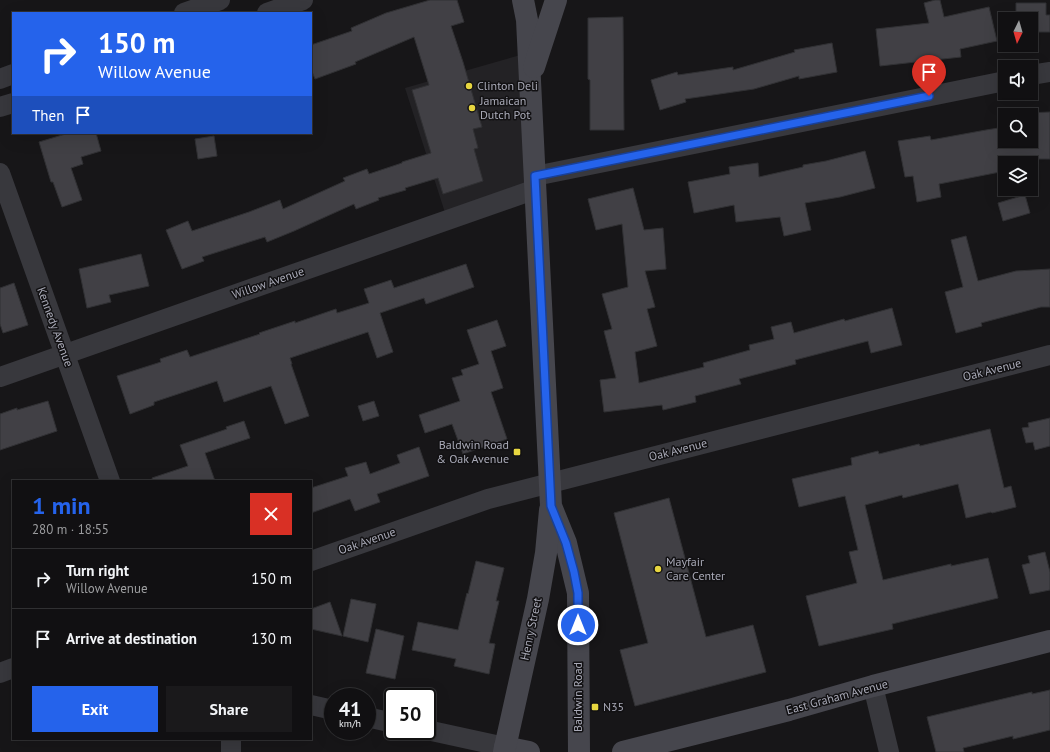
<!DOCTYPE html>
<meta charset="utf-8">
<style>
:root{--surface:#111012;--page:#1a191b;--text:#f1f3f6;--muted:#9c9d9f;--line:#303032;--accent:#2563eb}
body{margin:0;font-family:"PT Sans",sans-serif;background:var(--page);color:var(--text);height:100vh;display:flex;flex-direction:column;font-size:15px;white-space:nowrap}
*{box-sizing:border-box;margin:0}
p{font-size:13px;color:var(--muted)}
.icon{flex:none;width:22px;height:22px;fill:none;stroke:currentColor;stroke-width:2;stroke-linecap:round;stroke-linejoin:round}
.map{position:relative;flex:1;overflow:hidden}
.side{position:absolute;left:12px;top:480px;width:300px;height:260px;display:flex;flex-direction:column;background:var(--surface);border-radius:0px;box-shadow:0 4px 16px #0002,0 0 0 1px var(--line)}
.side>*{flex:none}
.hud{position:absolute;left:12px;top:12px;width:300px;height:122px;border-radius:0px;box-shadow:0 4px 16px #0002,0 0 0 1px var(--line);background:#2563eb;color:#fff;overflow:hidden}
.needle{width:26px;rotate:185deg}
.controls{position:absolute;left:998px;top:12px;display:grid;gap:8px}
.controls a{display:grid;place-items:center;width:40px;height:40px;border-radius:0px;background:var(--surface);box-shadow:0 4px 16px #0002,0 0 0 1px var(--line);font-size:20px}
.speed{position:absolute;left:324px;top:688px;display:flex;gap:8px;font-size:20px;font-weight:700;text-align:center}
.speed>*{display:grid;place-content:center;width:52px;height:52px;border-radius:50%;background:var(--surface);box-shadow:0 4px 16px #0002,0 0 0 1px var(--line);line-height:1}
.speed small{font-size:10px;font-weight:400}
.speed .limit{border:2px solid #111;border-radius:6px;background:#fff;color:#111}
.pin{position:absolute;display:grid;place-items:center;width:34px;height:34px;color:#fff;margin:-41px -17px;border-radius:50% 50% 50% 0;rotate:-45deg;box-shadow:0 0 4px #0007}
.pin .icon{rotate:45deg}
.me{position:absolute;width:44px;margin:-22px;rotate:0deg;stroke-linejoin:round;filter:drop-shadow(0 0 3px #0008)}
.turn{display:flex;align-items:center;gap:14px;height:84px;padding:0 20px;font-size:18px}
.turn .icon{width:52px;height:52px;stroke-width:2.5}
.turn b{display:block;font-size:28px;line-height:34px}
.then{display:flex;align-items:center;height:38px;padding:0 20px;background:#0003;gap:8px;font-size:15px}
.round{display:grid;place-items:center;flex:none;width:42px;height:42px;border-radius:0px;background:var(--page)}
.headline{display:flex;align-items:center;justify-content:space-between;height:68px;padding:0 20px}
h1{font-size:24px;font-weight:800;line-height:30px;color:var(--accent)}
.button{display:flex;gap:8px;margin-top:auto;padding:8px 20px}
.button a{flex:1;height:46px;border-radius:0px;background:var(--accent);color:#fff;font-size:16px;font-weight:800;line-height:46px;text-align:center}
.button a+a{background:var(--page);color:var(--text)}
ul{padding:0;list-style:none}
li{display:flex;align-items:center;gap:12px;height:60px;padding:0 20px;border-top:1px solid var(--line)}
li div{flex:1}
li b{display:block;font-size:15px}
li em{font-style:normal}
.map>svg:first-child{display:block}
</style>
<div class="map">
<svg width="1050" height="752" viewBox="0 0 1050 752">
<rect width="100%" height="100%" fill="#171618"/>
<polygon fill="#232225" points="531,52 544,193 448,222 405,88"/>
<g fill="#414045" stroke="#313134">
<polygon points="430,0 457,0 464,22 451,26 463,62 482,127 473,129 478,148 474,149 483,181 443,194 438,178 405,188 406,190 378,198 379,200 356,209 354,204 294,231 267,242 265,237 202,257 204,261 182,269 166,230 188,221 192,231 249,212 280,200 283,209 345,181 343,178 367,169 369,174 402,163 402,162 431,153 412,90 429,85 414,37 355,62 356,64 315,79 311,69 311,45 352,31 351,28 386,13"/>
<polygon points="935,0 940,0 944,17 989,7 997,41 960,49 961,57 880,66 876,29 929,23 924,3"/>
<polygon points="1016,3 1046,3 1046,15 1050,15 1050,32 1031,32 1031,19 1016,19"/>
<polygon points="623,17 624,130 590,130 590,80 588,79 588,18"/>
<polygon points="832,43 837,72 799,79 799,76 754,89 685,99 686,102 660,110 651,80 677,72 678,75 733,67 733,70 795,52 794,50"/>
<polygon points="1050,112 1050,159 1021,159 1022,163 1005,163 1005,171 939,184 941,197 917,202 913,176 905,177 898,141 930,136 931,140 986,130 1005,127 1005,141 1031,141 1031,115 1025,115 1025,113"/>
<polygon points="69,133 96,133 101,151 81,157 83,164 71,168 82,200 62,207 53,182 51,182 39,142"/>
<polygon points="214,136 217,156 198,159 195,139"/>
<polygon points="865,151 875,188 840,197 805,203 811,230 784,236 780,217 736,222 734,205 694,213 688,182 730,174 729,167 758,163 759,177 803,167 803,165 826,161"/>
<polygon points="633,188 644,230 663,228 666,269 645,271 655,307 647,309 657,346 635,352 639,383 704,367 703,363 750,350 749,345 774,339 771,327 791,322 794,333 844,319 845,321 892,308 902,345 871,353 868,341 795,360 796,364 739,379 741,384 695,396 696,402 663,410 662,405 604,412 600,380 616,378 604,331 612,329 602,294 628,287 622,224 596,230 588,199"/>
<polygon points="1025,195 1030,213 1003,221 998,203"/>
<polygon points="966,236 978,281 1016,271 1050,269 1050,307 1041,307 981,323 982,326 956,333 945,292 963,287 951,240"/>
<polygon points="141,254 149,286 109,295 111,302 87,308 79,269"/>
<polygon points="466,264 474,287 426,304 424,298 380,313 393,352 377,358 368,332 290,358 292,364 291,364 309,416 285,424 271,386 224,402 217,381 154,402 154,405 130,414 117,376 161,362 160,359 187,350 190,357 260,334 259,333 295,321 295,323 336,309 337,313 369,303 364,289 391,280 394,288"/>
<polygon points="14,283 28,325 3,333 0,324 0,288"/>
<polygon points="497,320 506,346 491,351 503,388 491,392 507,439 463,454 452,424 425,433 419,415 460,401 452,378 463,375 461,370 479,364 467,330"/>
<polygon points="48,401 57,431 0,450 0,414 17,408 17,410"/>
<polygon points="374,401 379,416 363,421 358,406"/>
<polygon points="1050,418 1050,446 1035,450 1033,442 1026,443 1022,428 1029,427 1028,423"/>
<polygon points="244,421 250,438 205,453 215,481 153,481 152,478 188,466 180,445 227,429 226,427"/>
<polygon points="990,429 1004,488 1011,486 1016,507 992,513 991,512 966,518 958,484 903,498 902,495 865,505 883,580 951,564 951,566 988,558 998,598 892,624 893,629 819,646 806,596 857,583 849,552 858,550 845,496 799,507 792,479 852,465 851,458 878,451 879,454 919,444 920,446"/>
<polygon points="419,447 429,476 377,494 380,502 355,511 350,499 311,513 311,488 348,476 345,468 366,462 370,474 400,463 397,455"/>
<polygon points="669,498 706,637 753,625 766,672 635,706 620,650 648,643 614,513"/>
<polygon points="1045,552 1050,572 1050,590 1030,594 1022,565 1030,563 1028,556"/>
<polygon points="476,561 504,568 496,601 499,601 489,643 495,644 489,674 454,666 456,659 412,650 418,622 458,630 467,593 468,594"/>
<polygon points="351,599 376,604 368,642 343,636"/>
<polygon points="330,602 342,636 311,629 311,609"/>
<polygon points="376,629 404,636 395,679 366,673"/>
<polygon points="1050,690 1050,730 1013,739 1013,736 963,748 964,752 936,752 927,717 1032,692 1032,694"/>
</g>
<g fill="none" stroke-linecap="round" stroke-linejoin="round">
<g stroke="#38383d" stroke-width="20">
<polyline points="184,13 220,0"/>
<polyline points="267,13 303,0"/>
<polyline points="1031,75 1050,72"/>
<polyline points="0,79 13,74"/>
<polyline points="0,107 13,103"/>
<polyline points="0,173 110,481"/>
<polyline points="535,176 1005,81"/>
<polyline points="0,377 536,189"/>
<polyline points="311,561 488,499 1050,355"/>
<polyline points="0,673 13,668"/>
<polyline points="873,686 889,752"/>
<polyline points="311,705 333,710"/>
<polyline points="367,717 393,723"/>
<polyline points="427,730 505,747"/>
<polyline points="231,752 231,739"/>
</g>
<g stroke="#46464d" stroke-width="22">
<polyline points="523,0 527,20 551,506 566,543 578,593 579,752"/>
<polyline points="534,67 556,0"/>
<polyline points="505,747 529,752"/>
<polyline points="504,752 538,599 546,553 550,510"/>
<polyline points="623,752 789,710 873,686 1050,641"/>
</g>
</g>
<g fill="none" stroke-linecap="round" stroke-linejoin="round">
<defs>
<polyline id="route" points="578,625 578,593 574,572 566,543 551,506 535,176 929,96"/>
</defs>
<use href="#route" stroke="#184099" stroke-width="10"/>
<use href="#route" stroke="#2563eb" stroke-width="7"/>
</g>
<g fill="#e7d640" stroke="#121113" stroke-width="1.5">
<circle cx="469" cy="86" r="4"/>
<circle cx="472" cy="108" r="4"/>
<rect x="513" y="448" width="8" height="8" rx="2"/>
<circle cx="658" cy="569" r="4"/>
<rect x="591" y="703" width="8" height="8" rx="2"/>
</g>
<g text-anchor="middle" stroke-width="3" stroke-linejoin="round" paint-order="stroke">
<g font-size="12" fill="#a9aab7" stroke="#121113" text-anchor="start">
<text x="477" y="90">Clinton Deli</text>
<text x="480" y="105">Jamaican<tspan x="480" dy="14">Dutch Pot</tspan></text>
<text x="509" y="449" text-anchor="end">Baldwin Road<tspan x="509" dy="14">&amp; Oak Avenue</tspan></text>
<text x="666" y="566">Mayfair<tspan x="666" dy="14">Care Center</tspan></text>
<text x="603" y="711">N35</text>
</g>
<g font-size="12" fill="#a9aab7" stroke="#121113">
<text transform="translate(268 283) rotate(-19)" y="4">Willow Avenue</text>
<text transform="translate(55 327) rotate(70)" y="4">Kennedy Avenue</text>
<text transform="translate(992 370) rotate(-14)" y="4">Oak Avenue</text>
<text transform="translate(678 450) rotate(-14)" y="4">Oak Avenue</text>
<text transform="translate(367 541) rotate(-19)" y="4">Oak Avenue</text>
<text transform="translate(531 629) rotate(-78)" y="4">Henry Street</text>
<text transform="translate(578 697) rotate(-90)" y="4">Baldwin Road</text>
<text transform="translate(837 697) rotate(-15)" y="4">East Graham Avenue</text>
</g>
</g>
</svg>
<div class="controls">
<a><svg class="needle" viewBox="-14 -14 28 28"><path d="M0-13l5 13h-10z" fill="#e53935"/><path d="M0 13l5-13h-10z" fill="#9c9d9f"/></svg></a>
<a><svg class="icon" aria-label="sound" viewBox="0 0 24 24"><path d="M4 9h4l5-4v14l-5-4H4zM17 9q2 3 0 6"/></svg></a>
<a><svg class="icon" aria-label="search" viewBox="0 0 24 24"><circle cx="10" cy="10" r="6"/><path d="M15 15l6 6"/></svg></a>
<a><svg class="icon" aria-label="layers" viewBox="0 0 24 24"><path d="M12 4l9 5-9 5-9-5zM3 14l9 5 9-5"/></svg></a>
</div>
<div class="speed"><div>41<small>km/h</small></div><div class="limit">50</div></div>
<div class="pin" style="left:929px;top:96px;background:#d93025"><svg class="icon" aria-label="arrive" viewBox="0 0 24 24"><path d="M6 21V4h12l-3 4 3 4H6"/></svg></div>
<svg class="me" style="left:578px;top:625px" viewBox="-20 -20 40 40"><circle r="17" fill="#2563eb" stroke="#fff" stroke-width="3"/><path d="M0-11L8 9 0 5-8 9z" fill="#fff"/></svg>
<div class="hud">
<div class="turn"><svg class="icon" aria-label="right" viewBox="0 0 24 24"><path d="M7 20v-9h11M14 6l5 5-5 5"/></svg><div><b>150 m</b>Willow Avenue</div></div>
<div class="then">Then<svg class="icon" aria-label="arrive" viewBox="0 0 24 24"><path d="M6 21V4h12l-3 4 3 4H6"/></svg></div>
</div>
<section class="side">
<div class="headline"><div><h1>1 min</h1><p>280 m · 18:55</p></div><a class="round" style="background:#d93025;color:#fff"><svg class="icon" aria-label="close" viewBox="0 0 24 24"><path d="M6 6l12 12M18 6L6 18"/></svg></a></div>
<ul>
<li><svg class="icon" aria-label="right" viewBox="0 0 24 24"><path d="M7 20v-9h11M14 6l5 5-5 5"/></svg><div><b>Turn right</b><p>Willow Avenue</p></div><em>150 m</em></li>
<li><svg class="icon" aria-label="arrive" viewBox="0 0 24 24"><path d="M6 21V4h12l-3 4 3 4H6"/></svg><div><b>Arrive at destination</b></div><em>130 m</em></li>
</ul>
<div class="button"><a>Exit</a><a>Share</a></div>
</section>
</div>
